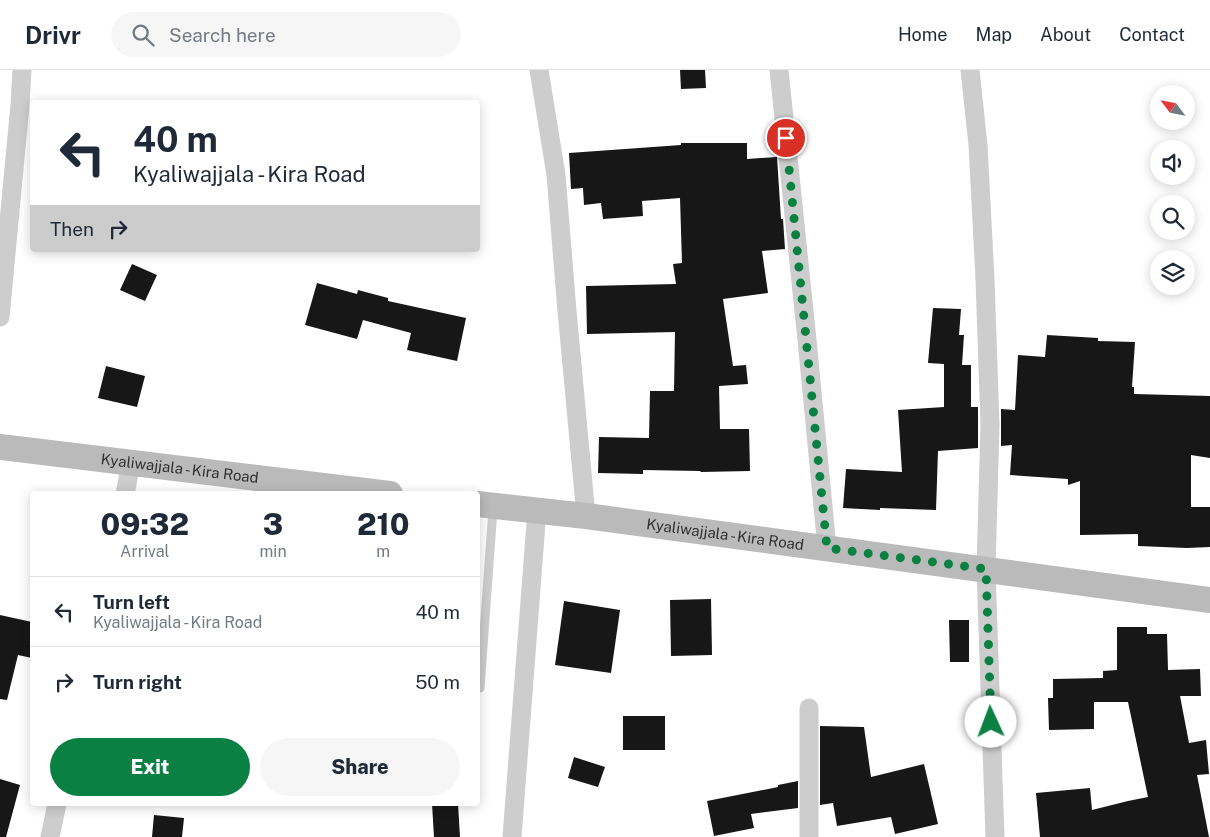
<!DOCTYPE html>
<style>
:root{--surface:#fff;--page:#f6f6f7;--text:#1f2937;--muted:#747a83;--line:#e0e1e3;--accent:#0b8043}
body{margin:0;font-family:"Public Sans",sans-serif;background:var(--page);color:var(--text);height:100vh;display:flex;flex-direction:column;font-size:19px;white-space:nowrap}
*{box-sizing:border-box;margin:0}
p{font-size:16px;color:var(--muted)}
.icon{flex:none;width:28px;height:28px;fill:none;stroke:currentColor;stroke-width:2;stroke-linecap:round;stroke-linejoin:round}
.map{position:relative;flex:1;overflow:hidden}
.side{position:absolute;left:30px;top:421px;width:450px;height:315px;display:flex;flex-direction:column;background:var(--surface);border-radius:5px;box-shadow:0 2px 12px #0003}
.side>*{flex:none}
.guide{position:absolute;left:30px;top:30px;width:450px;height:152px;border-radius:5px;box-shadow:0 2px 12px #0003;background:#fff;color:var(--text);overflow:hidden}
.needle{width:32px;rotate:302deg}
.buttons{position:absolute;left:1150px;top:15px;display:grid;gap:10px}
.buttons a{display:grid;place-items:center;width:45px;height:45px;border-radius:50%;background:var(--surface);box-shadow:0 2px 12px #0003;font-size:25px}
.pin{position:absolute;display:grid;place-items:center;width:42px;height:42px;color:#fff;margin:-21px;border:2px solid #fff;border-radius:50%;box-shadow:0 1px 5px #0007}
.me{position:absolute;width:55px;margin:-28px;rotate:358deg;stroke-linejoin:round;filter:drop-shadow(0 0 4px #0008)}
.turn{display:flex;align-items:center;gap:18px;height:105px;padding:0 20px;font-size:22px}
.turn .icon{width:65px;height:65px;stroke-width:2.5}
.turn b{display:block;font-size:35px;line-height:42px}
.then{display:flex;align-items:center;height:48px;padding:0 20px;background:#0003;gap:10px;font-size:19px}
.eta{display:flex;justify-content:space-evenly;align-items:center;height:85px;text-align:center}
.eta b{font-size:30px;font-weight:800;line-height:35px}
.cta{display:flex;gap:10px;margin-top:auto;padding:10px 20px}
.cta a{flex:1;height:58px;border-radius:30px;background:var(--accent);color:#fff;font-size:20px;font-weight:800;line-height:58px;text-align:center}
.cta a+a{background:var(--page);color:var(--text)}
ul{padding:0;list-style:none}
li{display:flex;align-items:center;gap:15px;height:70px;padding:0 20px;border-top:1px solid var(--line)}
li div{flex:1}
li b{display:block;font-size:19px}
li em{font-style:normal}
header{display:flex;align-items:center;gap:30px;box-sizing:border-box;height:70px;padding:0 25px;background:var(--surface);border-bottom:1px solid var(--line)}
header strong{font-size:24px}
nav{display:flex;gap:28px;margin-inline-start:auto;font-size:18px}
.search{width:350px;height:45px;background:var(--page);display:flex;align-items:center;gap:12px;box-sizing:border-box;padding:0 18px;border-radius:28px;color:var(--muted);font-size:19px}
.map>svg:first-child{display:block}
</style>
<header>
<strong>Drivr</strong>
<div class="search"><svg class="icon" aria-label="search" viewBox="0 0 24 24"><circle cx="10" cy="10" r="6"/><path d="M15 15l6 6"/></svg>Search here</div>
<nav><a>Home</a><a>Map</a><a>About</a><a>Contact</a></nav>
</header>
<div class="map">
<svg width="1210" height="767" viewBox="0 0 1210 767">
<rect width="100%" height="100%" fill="#fff"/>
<g fill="#171717">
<polygon points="680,0 705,0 706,18 681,19"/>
<polygon points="681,73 747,73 747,89 777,87 781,149 783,149 785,179 762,181 768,223 723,229 733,296 746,295 748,314 719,316 720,359 749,359 750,401 701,402 700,401 643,400 643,404 598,403 599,367 649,368 650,321 674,321 675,262 587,264 586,216 676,214 673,194 682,193 680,128 642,131 643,146 603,149 601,133 584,135 583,118 571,119 569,83 681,75"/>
<polygon points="132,194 157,205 145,231 120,220"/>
<polygon points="317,213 357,224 358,220 388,228 388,231 466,248 457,291 407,280 411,263 363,250 357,269 305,255"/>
<polygon points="933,238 961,239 959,265 964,265 962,295 971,295 971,337 978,337 978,378 938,381 936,440 880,438 880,440 843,438 846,399 902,402 898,340 944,337 944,294 928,293"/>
<polygon points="1047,265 1098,268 1098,271 1135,272 1132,317 1134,317 1134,324 1210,326 1210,388 1191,385 1191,437 1210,437 1210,477 1187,478 1138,476 1138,464 1080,465 1080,411 1068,415 1068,409 1010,405 1012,375 1001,376 1001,339 1015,340 1018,285 1045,287"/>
<polygon points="106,296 145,306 137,337 98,328"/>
<polygon points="711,529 712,585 671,586 670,530"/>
<polygon points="564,531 620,540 611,603 555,595"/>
<polygon points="0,545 32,552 32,588 18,585 7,630 0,629"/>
<polygon points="949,550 969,550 969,592 950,592"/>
<polygon points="1117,557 1147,557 1147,564 1167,564 1168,600 1200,599 1201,626 1180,626 1189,673 1206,670 1209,704 1197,705 1209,767 1040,767 1036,723 1090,718 1092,740 1128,731 1148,727 1128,632 1094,632 1094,659 1049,660 1048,628 1053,628 1053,609 1103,608 1103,601 1117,600"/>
<rect x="623" y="646" width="42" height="34"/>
<polygon points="820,656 864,657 871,707 924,694 938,754 895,764 891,747 837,756 833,733 820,735"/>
<polygon points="574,687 605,697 598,717 568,708"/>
<polygon points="0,709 20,715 6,767 0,767"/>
<polygon points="798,711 798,738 751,744 754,758 714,766 707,731 778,717 778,715"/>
<polygon points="432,734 458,734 460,767 434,767"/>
<polygon points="154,745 184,748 182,767 152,767"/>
</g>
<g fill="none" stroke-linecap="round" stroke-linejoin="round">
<polyline stroke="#cdcdcd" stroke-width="9" points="480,618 493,439"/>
<g stroke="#cdcdcd" stroke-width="19">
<polyline points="539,0 556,105 567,241 586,446"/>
<polyline points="779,0 807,270 827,478"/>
<polyline points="970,0 978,75 985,209 990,355 986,499 995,767"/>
<polyline points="0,247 20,35 22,0"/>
<polyline points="125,424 131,393"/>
<polyline points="809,638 809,767"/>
<polyline points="50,767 57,734"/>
<polyline points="512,767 537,440"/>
</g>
<g stroke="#bababa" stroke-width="26">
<path id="s1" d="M0,377L390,424"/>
<path id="s2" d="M478,434L586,446L1210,530"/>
</g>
</g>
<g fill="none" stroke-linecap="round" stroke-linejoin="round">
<polyline stroke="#0b8043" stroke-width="9" stroke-dasharray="0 16.2" points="786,68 827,478 986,499 991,652"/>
</g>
<g text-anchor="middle" stroke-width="5" stroke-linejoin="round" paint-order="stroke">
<g font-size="15" fill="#303030" stroke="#fff">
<text dy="5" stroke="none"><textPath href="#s1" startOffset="181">Kyaliwajjala - Kira Road</textPath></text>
<text dy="5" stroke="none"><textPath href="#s2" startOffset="249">Kyaliwajjala - Kira Road</textPath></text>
</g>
</g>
</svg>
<div class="buttons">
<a><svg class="needle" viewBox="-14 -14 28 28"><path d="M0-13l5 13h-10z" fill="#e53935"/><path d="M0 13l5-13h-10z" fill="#747a83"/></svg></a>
<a><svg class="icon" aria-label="sound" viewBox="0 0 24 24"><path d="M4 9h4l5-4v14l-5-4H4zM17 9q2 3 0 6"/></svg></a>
<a><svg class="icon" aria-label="search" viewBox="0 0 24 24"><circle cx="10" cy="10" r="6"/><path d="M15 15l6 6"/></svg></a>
<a><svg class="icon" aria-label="layers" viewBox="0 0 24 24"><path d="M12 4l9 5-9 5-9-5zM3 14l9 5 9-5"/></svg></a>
</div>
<div class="pin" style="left:786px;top:68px;background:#d93025"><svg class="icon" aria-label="arrive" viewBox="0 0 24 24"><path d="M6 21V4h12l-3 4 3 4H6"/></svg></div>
<svg class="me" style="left:991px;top:652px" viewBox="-20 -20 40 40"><circle r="19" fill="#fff"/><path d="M0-13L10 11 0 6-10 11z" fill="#0b8043"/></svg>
<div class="guide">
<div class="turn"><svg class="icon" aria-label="left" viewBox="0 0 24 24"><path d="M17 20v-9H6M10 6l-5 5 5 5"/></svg><div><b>40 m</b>Kyaliwajjala - Kira Road</div></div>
<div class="then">Then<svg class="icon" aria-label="right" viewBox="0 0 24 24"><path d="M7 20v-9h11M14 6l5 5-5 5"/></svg></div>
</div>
<section class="side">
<div class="eta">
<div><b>09:32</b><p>Arrival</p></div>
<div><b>3</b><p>min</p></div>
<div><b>210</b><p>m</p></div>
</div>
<ul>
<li><svg class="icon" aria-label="left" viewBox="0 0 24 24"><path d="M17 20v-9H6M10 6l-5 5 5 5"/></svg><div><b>Turn left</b><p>Kyaliwajjala - Kira Road</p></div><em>40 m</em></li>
<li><svg class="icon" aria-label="right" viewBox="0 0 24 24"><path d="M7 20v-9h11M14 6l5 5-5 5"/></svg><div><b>Turn right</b></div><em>50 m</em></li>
</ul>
<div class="cta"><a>Exit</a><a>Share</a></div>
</section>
</div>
